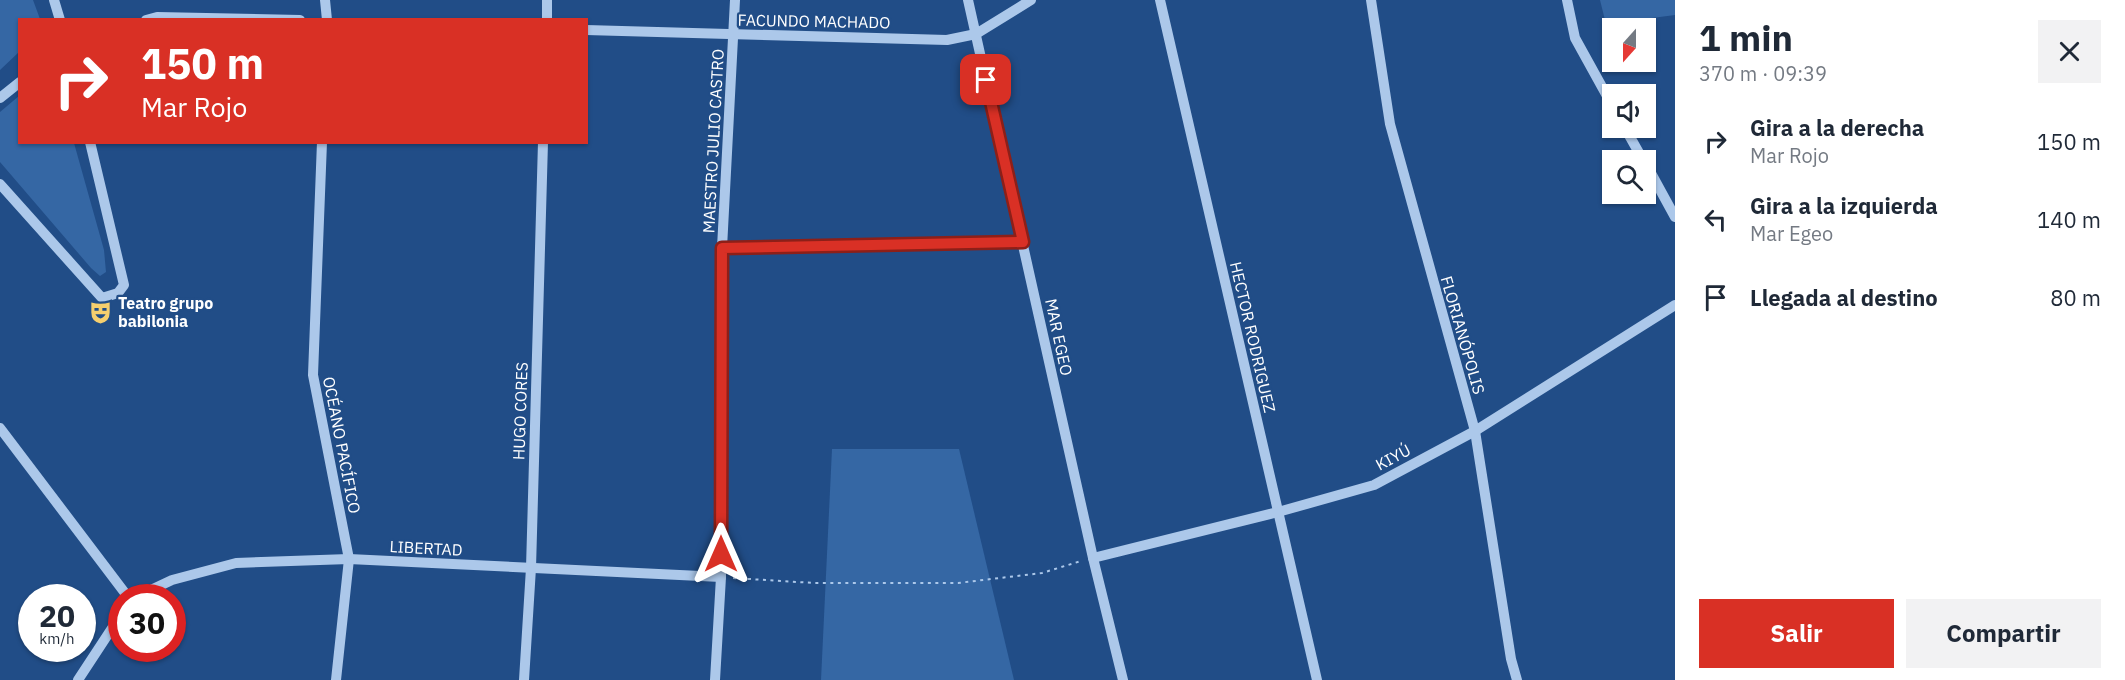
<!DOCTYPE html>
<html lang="es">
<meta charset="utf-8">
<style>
:root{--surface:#fff;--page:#f2f2f3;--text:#1f2937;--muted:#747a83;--accent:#d93025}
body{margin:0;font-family:"IBM Plex Sans",sans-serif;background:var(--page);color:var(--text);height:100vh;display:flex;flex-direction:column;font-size:22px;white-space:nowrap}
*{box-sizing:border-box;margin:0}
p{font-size:20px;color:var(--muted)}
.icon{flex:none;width:33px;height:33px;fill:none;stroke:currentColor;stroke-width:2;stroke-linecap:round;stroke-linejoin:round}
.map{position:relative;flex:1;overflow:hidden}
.drawer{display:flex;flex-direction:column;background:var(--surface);width:450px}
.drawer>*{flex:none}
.banner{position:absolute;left:18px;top:18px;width:570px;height:126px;border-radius:0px;box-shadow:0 2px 4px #0004;background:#d93025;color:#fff;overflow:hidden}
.needle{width:39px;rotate:201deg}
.tools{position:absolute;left:1602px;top:18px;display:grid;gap:12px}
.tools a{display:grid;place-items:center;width:54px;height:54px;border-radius:0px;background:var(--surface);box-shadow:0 2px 4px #0004;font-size:30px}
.speed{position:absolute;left:18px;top:584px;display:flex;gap:12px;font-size:30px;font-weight:700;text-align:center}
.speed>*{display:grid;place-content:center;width:78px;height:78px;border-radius:50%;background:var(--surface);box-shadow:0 2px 4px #0004;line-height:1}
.speed small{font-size:15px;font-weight:400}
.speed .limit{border:9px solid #d22;background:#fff;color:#111}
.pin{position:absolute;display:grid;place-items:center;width:51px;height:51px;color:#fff;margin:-26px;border-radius:12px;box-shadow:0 3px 9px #0006}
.me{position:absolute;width:66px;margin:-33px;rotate:0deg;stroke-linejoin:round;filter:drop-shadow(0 0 4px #0008)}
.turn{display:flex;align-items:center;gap:21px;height:126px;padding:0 24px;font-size:27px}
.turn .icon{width:78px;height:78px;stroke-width:2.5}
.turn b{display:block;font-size:42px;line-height:51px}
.round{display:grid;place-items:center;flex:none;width:63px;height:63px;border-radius:0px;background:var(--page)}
.summary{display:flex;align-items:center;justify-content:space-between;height:102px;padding:0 24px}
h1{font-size:36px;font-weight:700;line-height:45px}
.action{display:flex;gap:12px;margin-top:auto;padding:12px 24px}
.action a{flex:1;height:69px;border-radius:0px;background:var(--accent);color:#fff;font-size:24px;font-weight:700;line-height:69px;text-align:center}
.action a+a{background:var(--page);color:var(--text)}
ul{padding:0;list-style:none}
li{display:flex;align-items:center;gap:18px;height:78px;padding:0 24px}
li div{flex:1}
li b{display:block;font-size:22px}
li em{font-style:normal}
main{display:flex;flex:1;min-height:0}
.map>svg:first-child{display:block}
</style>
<main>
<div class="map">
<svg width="1675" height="680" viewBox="0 0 1675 680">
<rect width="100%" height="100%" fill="#214d87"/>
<g fill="#3567a4">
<polygon points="0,0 33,0 40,19 20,20 19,52 0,70"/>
<polygon points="1600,0 1675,0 1675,15 1606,24"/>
<polygon points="19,96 20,142 74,143 104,250 106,272 100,276 91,268 0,162 0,112"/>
<polygon points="832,449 959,449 1014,680 821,680"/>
</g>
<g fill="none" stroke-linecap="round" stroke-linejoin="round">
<polyline stroke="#acc8ea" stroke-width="2" stroke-dasharray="3 4.5" stroke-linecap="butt" points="733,578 814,583 958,583 1042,573 1081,561"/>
<g stroke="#acc8ea" stroke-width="10">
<polyline points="54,0 60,20"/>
<polyline points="325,0 327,20"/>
<polyline points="968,0 1093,558 1123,680"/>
<polyline points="1160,0 1317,680"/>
<polyline points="1371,0 1390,124 1475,431 1511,659 1517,680"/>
<polyline points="1567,0 1575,38 1612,105"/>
<polyline points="146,20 157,17 300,20"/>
<polyline points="547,20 547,0"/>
<polyline points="586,30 947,40 976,34 1031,0"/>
<polyline points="0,98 20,82"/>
<polyline points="1625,128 1643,160"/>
<polyline points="322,142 313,375 349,559 336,680"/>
<polyline points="1646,164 1675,217"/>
<polyline points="0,184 102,298 118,293 124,285 90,142"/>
<polyline points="722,248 1023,242"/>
<polyline points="0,428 128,597"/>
<polyline points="1093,558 1278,512 1374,485 1475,431 1675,305"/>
<polyline points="136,597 172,580 236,563 349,559 721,577"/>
<polyline points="78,680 122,613"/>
<polyline points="524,680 531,568 543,142"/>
<polyline points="715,680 721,577 722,248 735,0"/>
</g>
</g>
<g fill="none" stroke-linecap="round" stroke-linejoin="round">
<defs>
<polyline id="route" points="721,554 722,248 1023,242 986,80"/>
</defs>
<use href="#route" stroke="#8d1f18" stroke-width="15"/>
<use href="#route" stroke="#d93025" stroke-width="10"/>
</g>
<defs>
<symbol id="theatre-bare" viewBox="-9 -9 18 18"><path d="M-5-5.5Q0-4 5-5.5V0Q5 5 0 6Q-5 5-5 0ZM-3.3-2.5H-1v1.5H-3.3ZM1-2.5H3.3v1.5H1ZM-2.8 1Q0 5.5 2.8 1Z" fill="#f6cf6e" stroke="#214d87" stroke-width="2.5" paint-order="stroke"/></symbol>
</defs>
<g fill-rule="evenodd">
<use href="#theatre-bare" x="84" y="296" width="33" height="33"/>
</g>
<g text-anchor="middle" stroke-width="4.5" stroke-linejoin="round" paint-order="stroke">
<g font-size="16" fill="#fff" stroke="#214d87">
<text transform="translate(814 21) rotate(1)" y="6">FACUNDO MACHADO</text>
<text transform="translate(713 141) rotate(-87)" y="6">MAESTRO JULIO CASTRO</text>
<text transform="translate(1463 335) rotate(74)" y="6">FLORIANÓPOLIS</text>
<text transform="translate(1059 337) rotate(78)" y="6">MAR EGEO</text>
<text transform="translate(1253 337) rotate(77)" y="6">HECTOR RODRIGUEZ</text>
<text transform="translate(520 411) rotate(-88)" y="6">HUGO CORES</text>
<text transform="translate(342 445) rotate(79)" y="6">OCÉANO PACÍFICO</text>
<text transform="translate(1393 457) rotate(-28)" y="6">KIYÚ</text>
<text transform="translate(426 548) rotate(3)" y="6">LIBERTAD</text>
</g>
<g font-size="16" font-weight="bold" fill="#fff" stroke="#214d87" text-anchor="start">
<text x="118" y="309">Teatro grupo<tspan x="118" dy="18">babilonia</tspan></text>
</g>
</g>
</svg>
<div class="tools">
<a><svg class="needle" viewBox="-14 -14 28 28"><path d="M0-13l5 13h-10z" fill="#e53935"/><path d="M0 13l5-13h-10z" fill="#747a83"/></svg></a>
<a><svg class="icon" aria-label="sound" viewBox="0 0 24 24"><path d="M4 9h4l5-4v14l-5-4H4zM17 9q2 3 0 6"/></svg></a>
<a><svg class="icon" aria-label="search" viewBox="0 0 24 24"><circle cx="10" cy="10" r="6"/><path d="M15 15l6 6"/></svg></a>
</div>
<div class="speed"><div>20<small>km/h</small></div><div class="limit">30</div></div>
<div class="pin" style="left:986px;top:80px;background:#d93025"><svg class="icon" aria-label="arrive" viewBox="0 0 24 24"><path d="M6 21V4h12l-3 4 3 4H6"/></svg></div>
<svg class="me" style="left:721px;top:554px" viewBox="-20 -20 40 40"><path d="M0-17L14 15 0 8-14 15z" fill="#d93025" stroke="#fff" stroke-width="4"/></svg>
<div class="banner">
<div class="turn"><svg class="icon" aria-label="right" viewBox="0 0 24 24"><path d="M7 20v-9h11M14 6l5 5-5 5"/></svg><div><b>150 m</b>Mar Rojo</div></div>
</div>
</div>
<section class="drawer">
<div class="summary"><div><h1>1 min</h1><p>370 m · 09:39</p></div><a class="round"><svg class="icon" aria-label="close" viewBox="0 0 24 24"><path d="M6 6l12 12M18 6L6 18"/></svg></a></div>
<ul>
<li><svg class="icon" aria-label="right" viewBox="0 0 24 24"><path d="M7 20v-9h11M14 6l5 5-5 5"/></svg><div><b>Gira a la derecha</b><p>Mar Rojo</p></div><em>150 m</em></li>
<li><svg class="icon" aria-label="left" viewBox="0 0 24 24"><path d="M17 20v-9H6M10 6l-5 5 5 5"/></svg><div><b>Gira a la izquierda</b><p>Mar Egeo</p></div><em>140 m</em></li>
<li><svg class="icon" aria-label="arrive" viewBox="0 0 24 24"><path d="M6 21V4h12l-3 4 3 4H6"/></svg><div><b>Llegada al destino</b></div><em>80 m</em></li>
</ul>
<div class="action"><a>Salir</a><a>Compartir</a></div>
</section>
</main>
